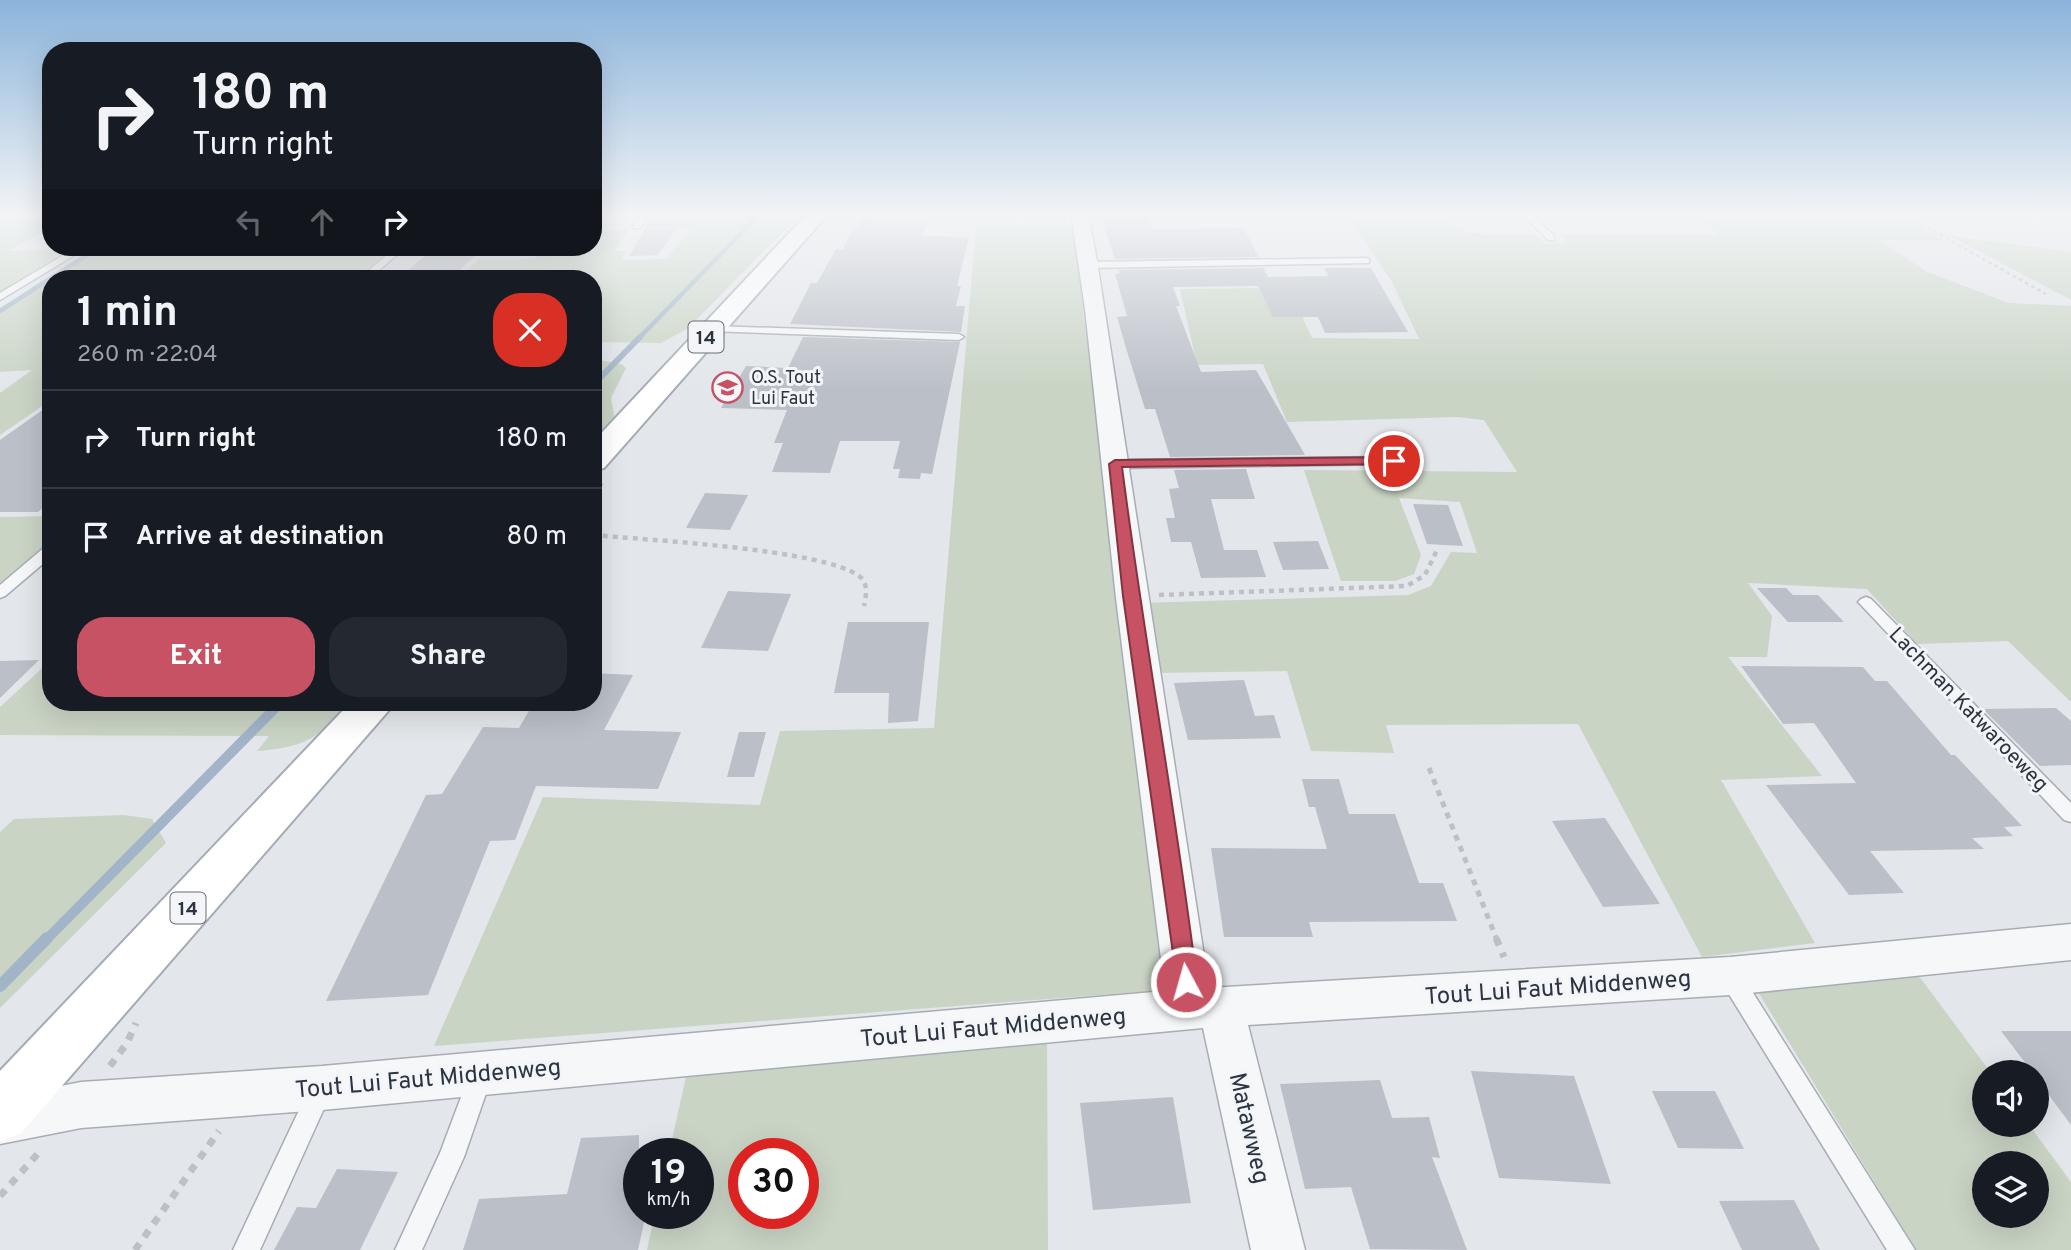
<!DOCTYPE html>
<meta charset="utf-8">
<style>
:root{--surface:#171b24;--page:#242831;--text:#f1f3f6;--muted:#9ea1a6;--line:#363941;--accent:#c65264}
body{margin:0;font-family:Overpass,sans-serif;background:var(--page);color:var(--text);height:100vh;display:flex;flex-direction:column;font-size:26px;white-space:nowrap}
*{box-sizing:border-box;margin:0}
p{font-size:23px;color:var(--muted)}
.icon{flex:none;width:38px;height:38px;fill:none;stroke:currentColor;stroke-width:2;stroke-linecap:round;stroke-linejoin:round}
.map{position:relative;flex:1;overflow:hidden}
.side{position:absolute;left:42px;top:270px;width:560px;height:441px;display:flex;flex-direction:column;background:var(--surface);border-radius:28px;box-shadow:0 7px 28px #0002}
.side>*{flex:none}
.hud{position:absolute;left:42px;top:42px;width:560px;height:214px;border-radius:28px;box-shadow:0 7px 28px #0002;background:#171b24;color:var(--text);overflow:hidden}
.tools{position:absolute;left:1972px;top:1060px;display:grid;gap:14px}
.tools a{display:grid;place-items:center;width:77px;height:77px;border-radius:50%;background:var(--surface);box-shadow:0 7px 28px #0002;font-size:35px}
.speed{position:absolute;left:623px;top:1138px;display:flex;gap:14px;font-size:35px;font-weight:700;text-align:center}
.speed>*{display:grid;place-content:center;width:91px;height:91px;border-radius:50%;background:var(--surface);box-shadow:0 7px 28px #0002;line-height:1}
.speed small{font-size:18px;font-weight:400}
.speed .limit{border:10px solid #d22;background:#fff;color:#111}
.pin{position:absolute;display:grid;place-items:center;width:60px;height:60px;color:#fff;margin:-30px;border:4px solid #fff;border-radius:50%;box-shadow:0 2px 7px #0007}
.me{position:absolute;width:77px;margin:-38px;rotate:354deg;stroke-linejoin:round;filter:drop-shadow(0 0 5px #0008)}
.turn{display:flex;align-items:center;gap:24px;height:147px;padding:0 35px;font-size:32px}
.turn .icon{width:91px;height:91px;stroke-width:2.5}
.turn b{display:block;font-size:49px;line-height:60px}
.lanes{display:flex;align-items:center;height:66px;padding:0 35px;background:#0003;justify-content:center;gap:35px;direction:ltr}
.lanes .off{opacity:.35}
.round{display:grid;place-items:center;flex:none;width:74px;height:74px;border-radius:28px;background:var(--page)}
.head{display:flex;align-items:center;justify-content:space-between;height:119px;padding:0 35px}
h1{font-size:42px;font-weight:700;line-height:52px}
.cta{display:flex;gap:14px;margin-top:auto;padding:14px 35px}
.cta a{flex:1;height:80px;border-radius:28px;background:var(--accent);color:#fff;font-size:28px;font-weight:700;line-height:80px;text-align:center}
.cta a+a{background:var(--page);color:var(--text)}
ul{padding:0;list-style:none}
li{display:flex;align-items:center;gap:21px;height:98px;padding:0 35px;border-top:2px solid var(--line)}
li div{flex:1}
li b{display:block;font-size:26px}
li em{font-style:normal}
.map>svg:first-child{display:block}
</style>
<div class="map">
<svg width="2071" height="1250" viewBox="0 0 2071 1250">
<rect width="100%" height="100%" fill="#e3e6ea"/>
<g fill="#c9d4c5" fill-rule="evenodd">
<polygon points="0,214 51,214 46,219 51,219 51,232 43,232 9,251 66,250 0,292"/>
<polygon points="654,214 801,214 687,329 661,343 593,342 593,278 459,278 478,260 534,259 545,247 593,247 593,231 628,230 614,251 627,251 621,260 666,259 691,229 645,228"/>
<polygon points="1341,214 1423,214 1469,233 1536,235 1545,244 1567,243 1561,234 1718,235 1698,214 1896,214 1944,240 1879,240 1927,272 2009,303 2071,306 2071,702 2008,641 1917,644 1867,589 1748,583 1772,616 1767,657 1728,657 1822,776 1721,780 1815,943 1702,957 1578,724 1386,725 1394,753 1311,751 1287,671 1153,673 1142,603 1408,595 1431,586 1451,552 1477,553 1460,502 1399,498 1421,555 1414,574 1395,581 1341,581 1304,470 1517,472 1484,420 1457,417 1287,422 1263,364 1197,365 1180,289 1272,288 1298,308 1312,338 1419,339 1391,280 1346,215"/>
<polygon points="976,225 1073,226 1166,990 434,1046 543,797 760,805 780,731 934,728"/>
<polygon points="1950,236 2071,252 2071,300"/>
<polygon points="100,247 394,247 356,278 51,278"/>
<polygon points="51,278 51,400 0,435 0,393 32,370 0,372 0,311"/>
<polygon points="593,359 621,364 626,368 611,398 615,420 593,444"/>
<polygon points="51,516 51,540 0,583 0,517"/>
<path d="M51,660V702H352C317,738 308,747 257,751L269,736L0,735V707Z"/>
<polygon points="124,815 152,819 166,843 0,1008 0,832 14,819"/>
<path d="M1916,972L1991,1073H1984V1125H2029L2071,1182V1250H1916L1755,987ZM1984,1164H2037V1216H1984Z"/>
<path d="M1047,1039L1048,1250H647L655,1213H698V1153H669L686,1077ZM744,1153H803V1213H744Z"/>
</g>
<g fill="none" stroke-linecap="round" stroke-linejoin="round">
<g stroke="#a1b4c8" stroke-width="4.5">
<polyline points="51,278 100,247"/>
<polyline points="0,311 51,278"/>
<polyline points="638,339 760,214"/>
</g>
<polyline stroke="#a1b4c8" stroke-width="6" points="593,385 640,337"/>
<polyline stroke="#a1b4c8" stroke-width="10" points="46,940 281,702"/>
<polyline stroke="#a1b4c8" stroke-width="12" points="0,986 47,938"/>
</g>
<g fill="#bbbfc7">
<polygon points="1100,214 1148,214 1153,229 1244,228 1258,257 1115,259"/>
<polygon points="862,219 928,221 922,236 969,237 957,286 961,286 956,306 965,306 961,332 790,324 811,283 817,283 836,249 843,249 854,227 858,227"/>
<polygon points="645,229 676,229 658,255 629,256"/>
<polygon points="434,247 485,247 450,278 400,278"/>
<polygon points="1263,268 1268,277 1329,276 1324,268 1371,268 1408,332 1325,333 1318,317 1273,317 1258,286 1173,287 1180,306 1176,306 1201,372 1256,370 1305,455 1170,457 1155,409 1145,409 1126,348 1117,317 1127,316 1115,274 1120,273 1119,270"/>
<polygon points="803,337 960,342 932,474 921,473 920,479 898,478 900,469 893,469 900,441 840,441 830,473 772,472 783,443 774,443 787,410 721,408 746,366 788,368"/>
<polygon points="51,404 51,501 38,512 0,512 0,440"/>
<polygon points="1246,469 1255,499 1211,499 1224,550 1257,550 1266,577 1201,578 1191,542 1171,542 1166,518 1175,518 1169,489 1179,488 1174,470"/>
<polygon points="705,493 748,495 730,530 686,528"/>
<polygon points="1413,504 1448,505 1463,546 1427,544"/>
<polygon points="1318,541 1329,569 1283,570 1273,542"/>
<polygon points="1757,588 1786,588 1793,595 1818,595 1844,622 1788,622"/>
<polygon points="728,591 791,594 768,651 701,648"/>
<polygon points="848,622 929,622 918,721 888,723 889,693 834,693"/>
<polygon points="39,660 0,698 0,661"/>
<polygon points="1741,666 1863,667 1875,681 1887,681 1951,755 1955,755 2022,826 2004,827 2013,836 1972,838 1984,849 1870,851 1904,893 1849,895 1766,785 1856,783 1814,723 1783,724"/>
<polygon points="593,673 633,675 604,730 681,732 658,789 536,786 515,840 490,841 428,995 326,1001 426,795 442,794 483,727 519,728 534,702 593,702"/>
<polygon points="1244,680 1255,716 1274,715 1281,738 1188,740 1174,683"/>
<polygon points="2056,708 2071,721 2071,765 2040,766 1983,709"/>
<polygon points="739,732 766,732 754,777 727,777"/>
<polygon points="1302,779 1339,779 1349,814 1395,814 1419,883 1443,883 1457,921 1309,922 1313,937 1224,937 1211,848 1327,849 1315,807 1309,807"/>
<polygon points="1605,818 1660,904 1603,907 1552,821"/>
<polygon points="2001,1031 2071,1031 2071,1125 2037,1079 2037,1073 2033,1073"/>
<polygon points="1471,1071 1574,1076 1611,1184 1499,1178"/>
<polygon points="1380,1080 1392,1118 1429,1117 1440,1158 1432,1157 1467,1250 1370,1249 1351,1187 1305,1189 1280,1084"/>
<polygon points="1652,1091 1715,1091 1744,1149 1678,1148"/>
<polygon points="1173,1097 1191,1203 1093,1210 1080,1103"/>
<polygon points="639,1135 639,1213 646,1213 638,1250 463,1250 479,1199 567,1194 581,1138"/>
<polygon points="337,1169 398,1172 360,1250 274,1250 297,1207 316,1208"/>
<polygon points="1794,1200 1820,1250 1742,1250 1719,1201"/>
</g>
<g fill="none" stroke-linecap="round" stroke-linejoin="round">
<defs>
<g id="service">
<polygon points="642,214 650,214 640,228 634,228 633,226"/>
<polygon points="1522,214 1531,214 1554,236 1554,240 1548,240"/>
<polygon points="77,247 88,247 0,300 0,293"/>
<polygon points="396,247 406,247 370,278 360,278"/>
<polygon points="1366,258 1369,259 1369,263 1087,268 1082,265 1087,262"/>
<polygon points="713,326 959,334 964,337 959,340 709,331 709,327"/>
<polygon points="1394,457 1400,461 1399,464 1115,468 1109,464 1115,460"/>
<polygon points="51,545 51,557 5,596 0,598 0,585 46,546"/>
<polygon points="1866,597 1871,599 2071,803 2071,822 2064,820 1861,605 1858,602 1861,599"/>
<polygon points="1730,967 1738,969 1915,1250 1887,1250 1722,983 1719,976 1722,969"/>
<polygon points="480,1065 488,1068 492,1076 464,1157 422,1250 395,1250 440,1153 472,1068"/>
<polygon points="319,1082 327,1085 331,1093 260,1250 233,1250 311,1085"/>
</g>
<polygon id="minor" points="1071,214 1088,214 1097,261 1209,988 1730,957 2071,924 2071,960 1730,995 1248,1025 1305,1250 1251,1250 1203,1028 322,1110 81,1128 0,1144 0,1098 81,1082 322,1066 1165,991 1116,598 1085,309"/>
<g id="primary">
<polygon points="807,214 828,214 604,468 593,470 593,442"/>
<polygon points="351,702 396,702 21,1133 0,1141 0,1071"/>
</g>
</defs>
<use href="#service" stroke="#a8adb4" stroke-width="3"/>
<use href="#minor" stroke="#a8adb4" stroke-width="3"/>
<use href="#primary" stroke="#a3abb5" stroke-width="4"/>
<polyline stroke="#bdc0c5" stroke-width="2.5" stroke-dasharray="3.5 3.5" stroke-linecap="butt" points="1903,214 2046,294"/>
<polyline stroke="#bdc0c5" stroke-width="3.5" stroke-dasharray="4.5 4.5" stroke-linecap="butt" points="593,493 604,481"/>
<g stroke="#bdc0c5" stroke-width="4.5" stroke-dasharray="5 5" stroke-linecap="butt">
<path d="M593,535C646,540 823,549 859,576C869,583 866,596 864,606"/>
<polyline points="1159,595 1407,586 1425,575 1437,550"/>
</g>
<polyline stroke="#bdc0c5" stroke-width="5" stroke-dasharray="6 6" stroke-linecap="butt" points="1429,768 1497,940"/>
<g stroke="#bdc0c5" stroke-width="7" stroke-dasharray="8 8" stroke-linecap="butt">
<polyline points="1496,938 1504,957"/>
<polyline points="110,1066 127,1043 136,1023"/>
<polyline points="0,1196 42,1149"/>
<polyline points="135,1250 219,1131"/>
</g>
<use href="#service" fill="#f6f7f9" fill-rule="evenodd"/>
<use href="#minor" fill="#f6f7f9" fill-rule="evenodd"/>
<use href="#primary" fill="#fff" fill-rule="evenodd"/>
</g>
<linearGradient id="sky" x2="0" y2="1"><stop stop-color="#8bb4db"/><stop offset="0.55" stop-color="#f2f4f6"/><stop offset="1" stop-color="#f2f4f6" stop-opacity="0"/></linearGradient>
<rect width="2071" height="389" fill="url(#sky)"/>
<path fill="#c65264" stroke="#813541" stroke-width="2" d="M1394,457L1398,458V464L1122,467C1144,640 1176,810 1197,982L1194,989L1186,992L1178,989L1123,596L1109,464L1115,460Z"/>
<defs>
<symbol id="school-ring" viewBox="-11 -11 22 22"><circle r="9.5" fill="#f3f5f8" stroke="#c65264" stroke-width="1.5"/><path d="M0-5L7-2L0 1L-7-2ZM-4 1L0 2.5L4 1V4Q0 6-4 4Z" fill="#c65264"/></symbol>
</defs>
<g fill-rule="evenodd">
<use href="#school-ring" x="710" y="370" width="35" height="35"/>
</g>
<g text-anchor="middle" stroke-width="6" stroke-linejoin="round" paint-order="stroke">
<g font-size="18" fill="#2c3441" stroke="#f3f5f8" text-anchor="start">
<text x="751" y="383">O.S. Tout<tspan x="751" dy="21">Lui Faut</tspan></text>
</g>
<g fill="#f3f5f8" stroke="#686e78" stroke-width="2">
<rect x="688.5" y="321.5" width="35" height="31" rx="5"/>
<rect x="170.5" y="892.5" width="35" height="31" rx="5"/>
</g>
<g font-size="19" font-weight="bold" fill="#2c3441">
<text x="706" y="344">14</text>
<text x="188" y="915">14</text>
</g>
<g font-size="21" fill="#2c3441" stroke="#f3f5f8">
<text transform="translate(1969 709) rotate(46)" y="7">Lachman Katwaroeweg</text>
</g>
<g font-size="24" fill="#2c3441" stroke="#f3f5f8">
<text transform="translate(1558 987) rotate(-4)" y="8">Tout Lui Faut Middenweg</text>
<text transform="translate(993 1027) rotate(-5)" y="8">Tout Lui Faut Middenweg</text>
<text transform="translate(428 1078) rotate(-5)" y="8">Tout Lui Faut Middenweg</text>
<text transform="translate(1250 1128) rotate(77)" y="8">Matawweg</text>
</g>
</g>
</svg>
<div class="tools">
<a><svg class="icon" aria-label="sound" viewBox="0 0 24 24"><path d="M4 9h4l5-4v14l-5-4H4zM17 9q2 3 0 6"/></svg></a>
<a><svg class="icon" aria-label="layers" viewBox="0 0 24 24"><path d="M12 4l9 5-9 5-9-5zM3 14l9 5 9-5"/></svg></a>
</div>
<div class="speed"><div>19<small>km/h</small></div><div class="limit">30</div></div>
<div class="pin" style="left:1394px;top:461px;background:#d93025"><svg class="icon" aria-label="arrive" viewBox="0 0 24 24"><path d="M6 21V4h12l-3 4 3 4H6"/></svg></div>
<svg class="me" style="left:1186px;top:982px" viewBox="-20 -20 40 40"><circle r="17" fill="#c65264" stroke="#fff" stroke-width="3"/><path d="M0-11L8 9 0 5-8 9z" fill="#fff"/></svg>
<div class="hud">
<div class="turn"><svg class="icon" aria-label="right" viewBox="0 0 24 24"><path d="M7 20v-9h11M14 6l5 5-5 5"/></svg><div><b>180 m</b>Turn right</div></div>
<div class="lanes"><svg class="icon off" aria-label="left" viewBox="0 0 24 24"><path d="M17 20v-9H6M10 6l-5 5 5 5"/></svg><svg class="icon off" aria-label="ahead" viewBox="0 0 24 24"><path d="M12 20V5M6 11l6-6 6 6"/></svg><svg class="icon" aria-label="right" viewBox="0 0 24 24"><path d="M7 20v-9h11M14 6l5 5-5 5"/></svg></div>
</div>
<section class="side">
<div class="head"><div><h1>1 min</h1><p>260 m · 22:04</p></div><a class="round" style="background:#d93025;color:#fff"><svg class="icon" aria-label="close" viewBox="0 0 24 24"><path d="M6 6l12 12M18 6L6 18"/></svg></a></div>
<ul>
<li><svg class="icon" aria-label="right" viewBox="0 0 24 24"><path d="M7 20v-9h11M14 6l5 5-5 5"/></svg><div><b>Turn right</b></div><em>180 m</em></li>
<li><svg class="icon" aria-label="arrive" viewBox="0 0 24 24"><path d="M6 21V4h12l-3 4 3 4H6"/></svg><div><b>Arrive at destination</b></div><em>80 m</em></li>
</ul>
<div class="cta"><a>Exit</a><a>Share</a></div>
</section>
</div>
